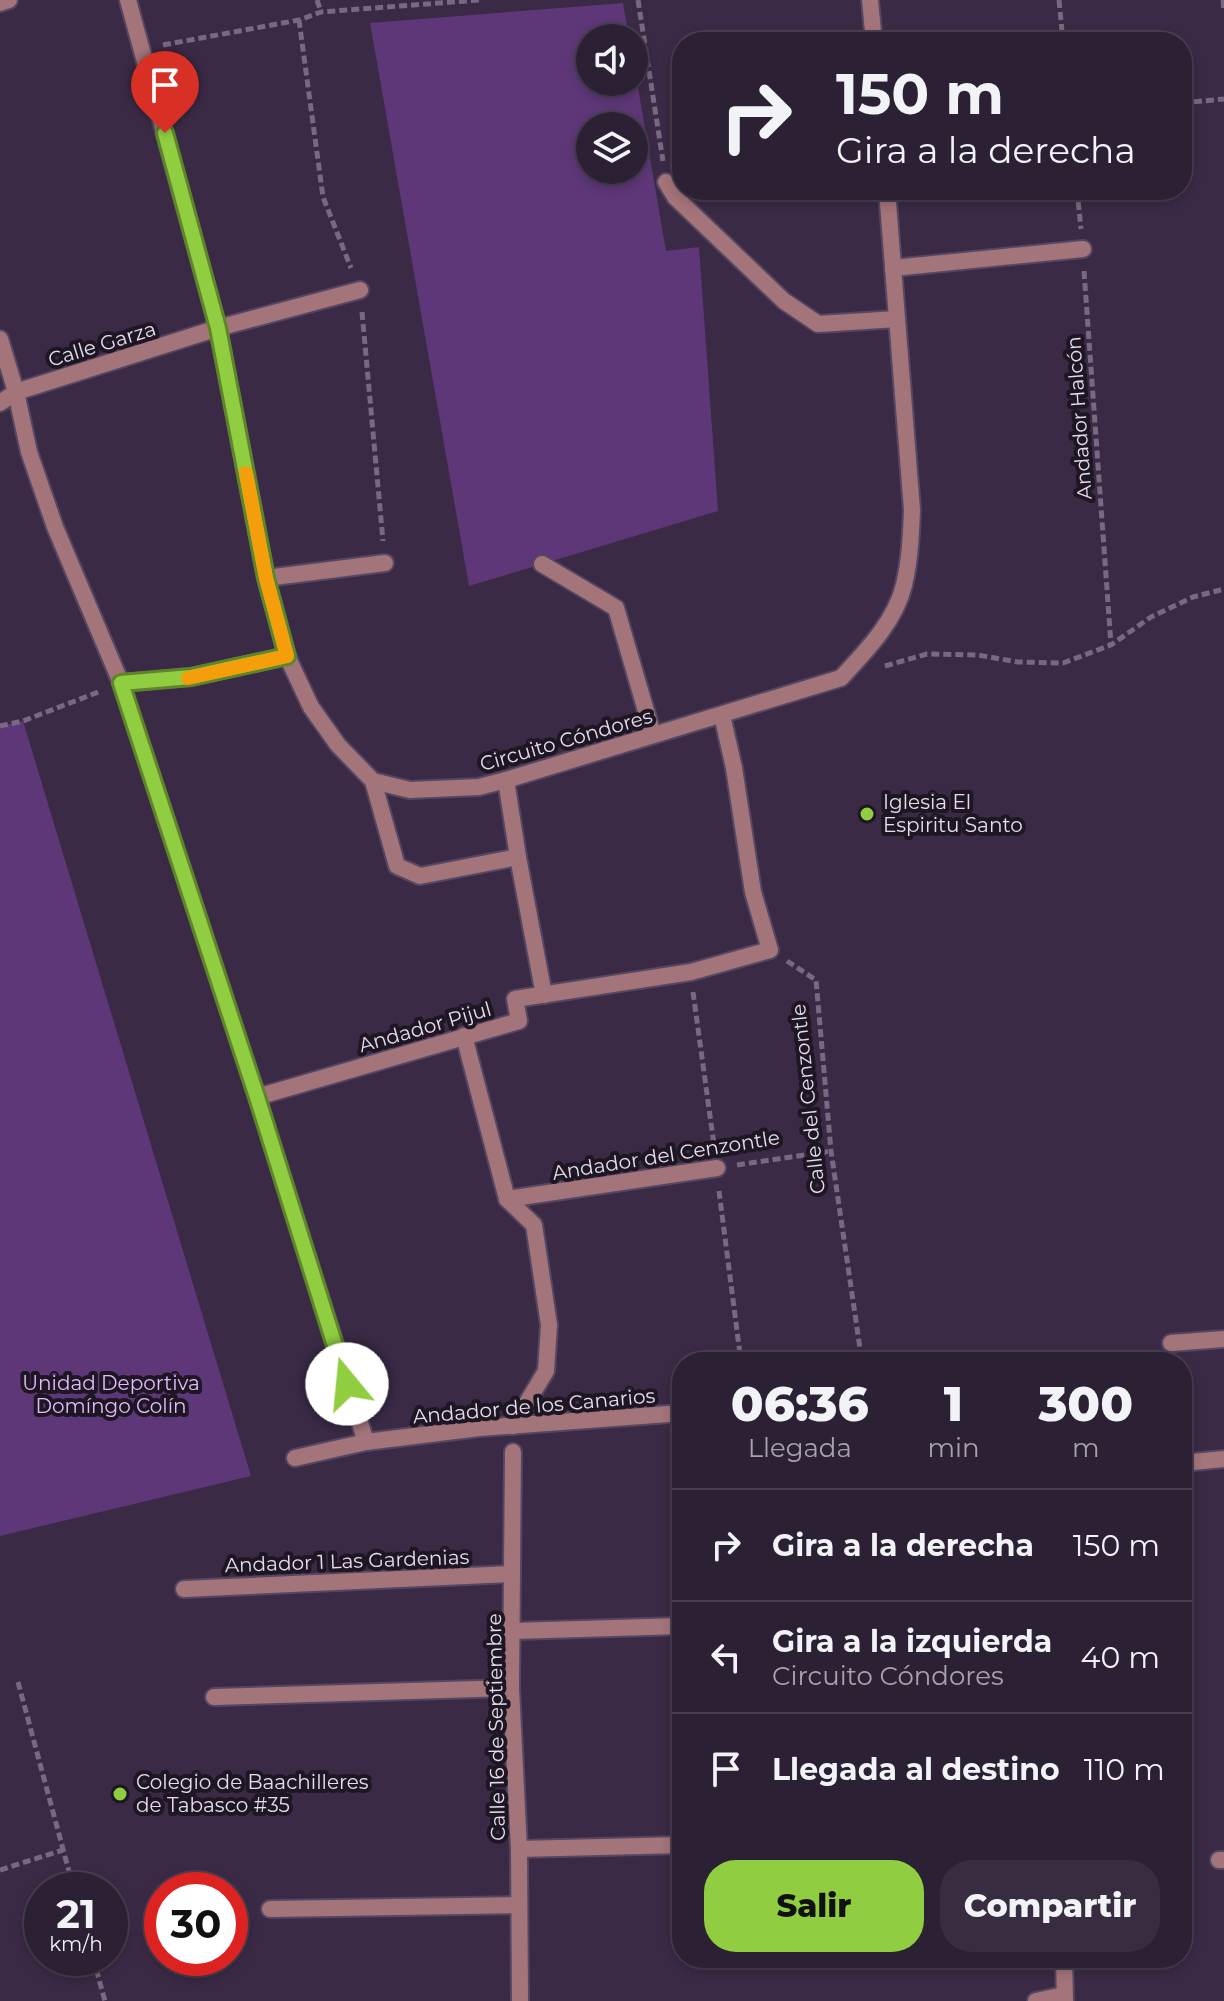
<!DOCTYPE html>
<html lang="es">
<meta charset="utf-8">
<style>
:root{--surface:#2c2034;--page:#382d40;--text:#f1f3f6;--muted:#a6a3ac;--line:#483e4f;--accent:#90cd40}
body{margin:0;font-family:Montserrat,sans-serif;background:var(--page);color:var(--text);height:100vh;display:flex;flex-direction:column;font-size:30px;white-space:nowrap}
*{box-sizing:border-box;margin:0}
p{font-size:26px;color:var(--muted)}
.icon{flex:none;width:44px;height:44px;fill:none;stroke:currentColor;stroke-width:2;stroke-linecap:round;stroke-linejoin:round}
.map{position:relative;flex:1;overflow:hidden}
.panel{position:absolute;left:672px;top:1352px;width:520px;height:616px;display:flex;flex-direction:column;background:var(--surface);border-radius:32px;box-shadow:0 4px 12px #0003,0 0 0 2px var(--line)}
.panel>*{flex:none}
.hud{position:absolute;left:672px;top:32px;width:520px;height:168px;border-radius:32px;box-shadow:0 4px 12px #0003,0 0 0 2px var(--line);background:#2c2034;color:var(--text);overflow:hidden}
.controls{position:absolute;left:576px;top:24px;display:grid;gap:16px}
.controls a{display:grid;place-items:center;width:72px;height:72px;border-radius:50%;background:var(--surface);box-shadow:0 4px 12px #0003,0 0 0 2px var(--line);font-size:40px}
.speed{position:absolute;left:24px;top:1872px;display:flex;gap:16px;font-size:40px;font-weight:700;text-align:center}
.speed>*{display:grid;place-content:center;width:104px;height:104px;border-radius:50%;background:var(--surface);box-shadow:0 4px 12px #0003,0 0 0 2px var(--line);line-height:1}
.speed small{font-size:20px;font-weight:400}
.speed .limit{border:12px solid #d22;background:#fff;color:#111}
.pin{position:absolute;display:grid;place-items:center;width:68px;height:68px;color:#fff;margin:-82px -34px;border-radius:50% 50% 50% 0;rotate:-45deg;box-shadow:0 0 8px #0007}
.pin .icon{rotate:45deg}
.me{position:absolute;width:88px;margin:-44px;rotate:343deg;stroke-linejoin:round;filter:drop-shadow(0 0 6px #0008)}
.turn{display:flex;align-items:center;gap:28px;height:168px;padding:0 32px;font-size:36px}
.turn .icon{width:104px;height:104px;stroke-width:2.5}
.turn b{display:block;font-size:56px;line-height:68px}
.eta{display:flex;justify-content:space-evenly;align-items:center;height:136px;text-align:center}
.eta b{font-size:48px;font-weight:800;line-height:56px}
.button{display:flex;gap:16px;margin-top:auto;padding:16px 32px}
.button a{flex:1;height:92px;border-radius:32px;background:var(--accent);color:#111;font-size:32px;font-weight:800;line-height:92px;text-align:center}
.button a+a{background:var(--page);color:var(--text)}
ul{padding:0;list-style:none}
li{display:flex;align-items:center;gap:24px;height:112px;padding:0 32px;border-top:2px solid var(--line)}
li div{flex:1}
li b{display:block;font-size:30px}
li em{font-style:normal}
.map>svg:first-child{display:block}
</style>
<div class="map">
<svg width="1224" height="2001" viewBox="0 0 1224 2001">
<rect width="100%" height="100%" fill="#3a2a46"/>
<g fill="#5d3777" fill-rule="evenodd">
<path d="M623,3L629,38H590V82H634V64L666,251L699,247L718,511L469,586L370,23ZM590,126H634V170H590Z"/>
<polygon points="23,721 251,1476 0,1536 0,726"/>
</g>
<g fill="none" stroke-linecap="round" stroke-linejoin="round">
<defs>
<g id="minor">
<path d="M128,0L218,328L266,578L287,656L311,707L338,745L373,781L410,790L479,787L506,780L841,678C866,651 895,622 904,585C910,560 911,535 912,510L887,190"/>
<polyline points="870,0 874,42"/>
<polyline points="0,3 9,0"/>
<polyline points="666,182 675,197 784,301 818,324 897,319"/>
<polyline points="893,268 1083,249"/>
<polyline points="0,339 16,392 29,452 55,527 121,683 257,1097 366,1442"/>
<polyline points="0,403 16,392 218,328 360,290"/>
<polyline points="542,564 616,608 653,735"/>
<polyline points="266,578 385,563"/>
<polyline points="121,683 191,677 287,656"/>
<polyline points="506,780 518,857 544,995"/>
<polyline points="373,781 397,866 420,876 518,857"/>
<polyline points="464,1036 507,1199 534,1225 549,1325 546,1371 513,1426"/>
<polyline points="257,1097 519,1021 515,999 691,972 770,950 753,892 734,768 722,715"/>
<polyline points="507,1199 717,1168"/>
<polyline points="1171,1343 1224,1339"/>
<polyline points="513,1452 511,1688 519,1849 520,2001"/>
<polyline points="295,1458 366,1442 479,1428 682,1413"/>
<polyline points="1182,1463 1224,1459"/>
<polyline points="184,1589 512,1574"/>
<polyline points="513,1631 682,1626"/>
<polyline points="214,1697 511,1688"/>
<polyline points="519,1849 682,1845"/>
<polyline points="1219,1860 1224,1860"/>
<polyline points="270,1909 519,1905"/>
<polyline points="1064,1958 1065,2001"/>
<polyline points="1036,2001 1064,1995"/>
</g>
</defs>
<use href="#minor" stroke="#554661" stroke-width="20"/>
<g stroke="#776981" stroke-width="5" stroke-dasharray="8 4" stroke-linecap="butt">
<polyline points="317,0 321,12"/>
<polyline points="638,0 663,161"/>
<polyline points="1059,0 1063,42"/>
<polyline points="1223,0 1224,10"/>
<polyline points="299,20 323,197 351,268"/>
<polyline points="163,45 299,20 321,12 479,0"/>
<polyline points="1182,103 1224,99"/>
<polyline points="1077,190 1081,229"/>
<polyline points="1084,271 1111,645"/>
<polyline points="362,312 383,541"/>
<polyline points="885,666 927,654 978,655 1018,662 1063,663 1111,645 1151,617 1193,597 1224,589"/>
<polyline points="0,726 23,721 101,691"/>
<polyline points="787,961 816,980 831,1151 862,1362"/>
<polyline points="693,992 714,1145"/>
<polyline points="737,1165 831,1151"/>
<polyline points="719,1191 741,1362"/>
<polyline points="18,1682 74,1890"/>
<polyline points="0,1870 63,1850"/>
<polyline points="93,1958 105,2001"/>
</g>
<use href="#minor" stroke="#a3747a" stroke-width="16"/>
</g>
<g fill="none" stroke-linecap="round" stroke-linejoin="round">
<defs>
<polyline id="route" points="165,133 218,328 266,578 287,656 191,677 121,683 257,1097 347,1384"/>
</defs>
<use href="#route" stroke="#5e852a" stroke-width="20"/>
<use href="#route" stroke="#90cd40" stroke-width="14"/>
<polyline stroke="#f59e0b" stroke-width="14" points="188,678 287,656 266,578 246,473"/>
</g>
<g fill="#90cd40" stroke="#1e1723" stroke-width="3">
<circle cx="867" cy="814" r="8"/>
<circle cx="120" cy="1794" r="8"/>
</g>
<g text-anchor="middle" stroke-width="8" stroke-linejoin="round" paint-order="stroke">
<g font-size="20" fill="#e5dced" stroke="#1e1723">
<text transform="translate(102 344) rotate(-17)" y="7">Calle Garza</text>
<text transform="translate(1079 418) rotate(-94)" y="7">Andador Halcón</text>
<text transform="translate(566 740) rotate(-16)" y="7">Circuito Cóndores</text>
<text transform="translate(425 1027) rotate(-16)" y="7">Andador Pijul</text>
<text transform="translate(808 1099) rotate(-96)" y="7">Calle del Cenzontle</text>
<text transform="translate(666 1155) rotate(-9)" y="7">Andador del Cenzontle</text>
<text transform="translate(534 1406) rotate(-5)" y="7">Andador de los Canarios</text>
<text transform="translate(347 1561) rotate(-2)" y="7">Andador 1 Las Gardenias</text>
<text transform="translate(496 1727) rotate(-91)" y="7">Calle 16 de Septiembre</text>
</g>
<g font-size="20" fill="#e5dced" stroke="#1e1723" text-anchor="start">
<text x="883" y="809">Iglesia El<tspan x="883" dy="23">Espiritu Santo</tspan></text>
<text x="136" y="1789">Colegio de Baachilleres<tspan x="136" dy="23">de Tabasco #35</tspan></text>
</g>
<g font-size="20" fill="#e1bbfd" stroke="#1e1723">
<text x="111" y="1390">Unidad Deportiva<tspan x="111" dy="23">Domíngo Colín</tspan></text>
</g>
</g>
</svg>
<div class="controls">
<a><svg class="icon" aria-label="sound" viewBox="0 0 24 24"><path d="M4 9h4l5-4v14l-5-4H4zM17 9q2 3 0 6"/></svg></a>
<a><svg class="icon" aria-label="layers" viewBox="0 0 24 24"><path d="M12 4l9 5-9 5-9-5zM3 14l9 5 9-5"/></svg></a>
</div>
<div class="speed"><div>21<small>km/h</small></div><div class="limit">30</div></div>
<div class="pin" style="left:165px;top:133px;background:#d93025"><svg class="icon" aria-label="arrive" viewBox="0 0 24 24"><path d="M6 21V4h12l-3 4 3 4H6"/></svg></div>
<svg class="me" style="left:347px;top:1384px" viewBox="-20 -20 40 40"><circle r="19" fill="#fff"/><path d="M0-13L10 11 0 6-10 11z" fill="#90cd40"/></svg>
<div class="hud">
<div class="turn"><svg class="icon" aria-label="right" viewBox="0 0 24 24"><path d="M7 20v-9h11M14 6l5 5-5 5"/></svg><div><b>150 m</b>Gira a la derecha</div></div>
</div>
<section class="panel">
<div class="eta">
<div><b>06:36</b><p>Llegada</p></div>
<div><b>1</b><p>min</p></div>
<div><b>300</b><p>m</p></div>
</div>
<ul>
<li><svg class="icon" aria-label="right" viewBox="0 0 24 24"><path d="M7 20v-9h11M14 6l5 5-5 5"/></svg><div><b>Gira a la derecha</b></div><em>150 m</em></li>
<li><svg class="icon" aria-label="left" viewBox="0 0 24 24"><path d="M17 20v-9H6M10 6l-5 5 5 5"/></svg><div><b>Gira a la izquierda</b><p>Circuito Cóndores</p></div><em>40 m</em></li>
<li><svg class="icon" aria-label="arrive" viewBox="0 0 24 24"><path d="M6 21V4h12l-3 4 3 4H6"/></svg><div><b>Llegada al destino</b></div><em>110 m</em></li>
</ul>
<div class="button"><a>Salir</a><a>Compartir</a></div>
</section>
</div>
